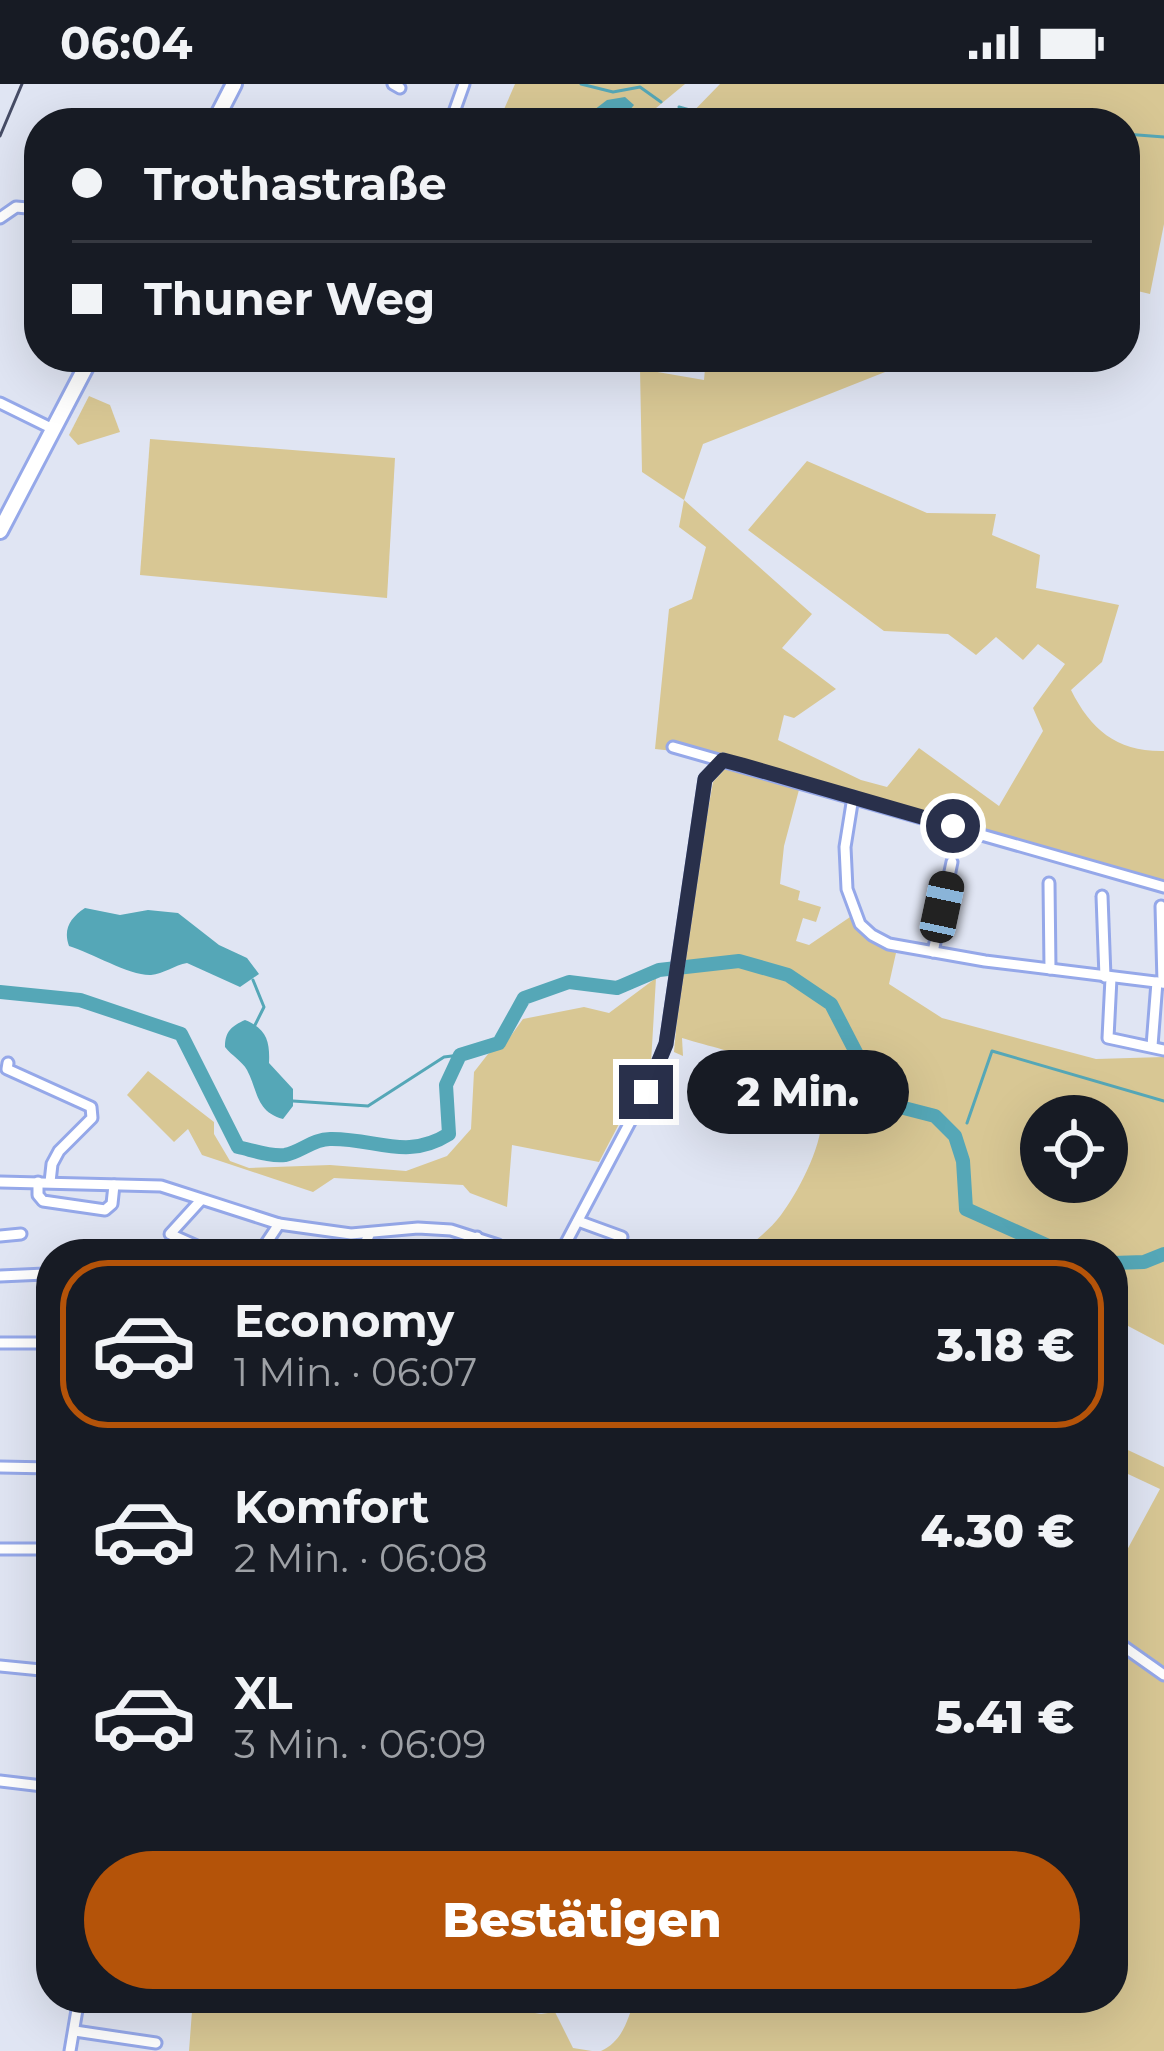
<!DOCTYPE html>
<html lang="de">
<meta charset="utf-8">
<style>
:root{--surface:#171b24;--page:#20242c;--text:#f1f3f6;--muted:#9ea1a6;--line:#363941;--accent:#b45309}
body{margin:0;font-family:Montserrat,sans-serif;background:var(--page);color:var(--text);height:100vh;display:flex;flex-direction:column;font-size:45px;white-space:nowrap}
*{box-sizing:border-box;margin:0}
p{font-size:39px;color:var(--muted)}
.icon{flex:none;width:66px;height:66px;fill:none;stroke:currentColor;stroke-width:2;stroke-linecap:round;stroke-linejoin:round}
.map{position:relative;flex:1;overflow:hidden}
.drawer{position:absolute;left:36px;top:1155px;width:1092px;height:774px;display:flex;flex-direction:column;background:var(--surface);border-radius:48px;box-shadow:0 12px 48px #0002}
.drawer>*{flex:none}
.top-card{position:absolute;left:24px;top:24px;width:1116px;height:264px;border-radius:48px;box-shadow:0 12px 48px #0002;display:grid;align-content:center;height:264px;padding:0 48px;background:var(--surface)}
.controls{position:absolute;left:1020px;top:1011px;display:grid;gap:24px}
.controls a{display:grid;place-items:center;width:108px;height:108px;border-radius:50%;background:var(--surface);box-shadow:0 12px 48px #0002;font-size:60px}
.end{position:absolute;width:54px;height:54px;margin:-27px;border:15px solid #29304b;background:#fff;box-shadow:0 0 0 6px #fff}
.from{border-radius:50%}
.bubble{position:absolute;height:84px;border-radius:42px;background:var(--surface);box-shadow:0 12px 48px #0002;font-size:39px;font-weight:800;line-height:84px;text-align:center}
.car{position:absolute;width:36px;height:72px;margin:-36px -18px;border-radius:15px;box-shadow:0 0 9px 3px #0007;background:linear-gradient(#222 24%,#8ab4d8 0 40%,#222 0 76%,#8ab4d8 0 86%,#222 0)}
.top-card b{display:flex;align-items:center;gap:42px;height:114px;font-size:45px}
.top-card b+b{border-top:3px solid var(--line)}
.top-card i{width:30px;height:30px;background:var(--text)}
ul{padding:21px 0 0;list-style:none}
li{display:flex;align-items:center;gap:36px;height:168px;margin:0 24px 18px;padding:0 24px;border:6px solid transparent;border-radius:48px}
li div{flex:1}
li b{display:block;font-size:45px}
li em{font-style:normal;font-weight:800}
li.active{border-color:var(--accent)}
li>.icon{width:108px;height:108px;stroke-width:1.5}
.button{display:flex;gap:24px;margin-top:auto;padding:24px 48px}
.button a{flex:1;height:138px;border-radius:72px;background:var(--accent);color:#fff;font-size:48px;font-weight:800;line-height:138px;text-align:center}
.status{display:flex;justify-content:space-between;align-items:center;height:84px;padding:0 60px;background:var(--surface);direction:ltr}
.status svg{height:33px;fill:currentColor}
.map>svg:first-child{display:block}
.green{fill:#d8c794;fill-rule:evenodd}
.water{fill:#55a7b7}
.lines{fill:none;stroke-linecap:round;stroke-linejoin:round}
.stream{stroke:#55a7b7;stroke-width:3}
.river{stroke:#55a7b7;stroke-width:14}
.street-casing{stroke:#95a8e9;stroke-width:15}
.secondary-casing{stroke:#95a8e9;stroke-width:20}
.street{stroke:#fff;stroke-width:9}
.secondary{stroke:#fff;stroke-width:14}
.rail{stroke:#464c65;stroke-width:3}
.route{stroke:#29304b;stroke-width:15}
</style>
<div class="status"><b>06:04</b><svg viewBox="0 0 49 12"><path d="M0 12V9h3v3zM5 12V6h3v6zM10 12V3h3v9zM15 12V0h3v12zM26 1h20v11H26zM47 4h2v5h-2z"/></svg></div>
<div class="map">
<svg width="1164" height="1967" viewBox="0 0 1164 1967">
<rect width="100%" height="100%" fill="#e0e5f3"/>
<g class="green">
<path d="M 515,0 L 685,0 L 638,39 L 498,39 Z"/>
<path d="M 720,0 L 1164,0 L 1164,140 L 1150,210 L 1125,204 L 1125,39 L 683,38 Z"/>
<path d="M 706,273 L 923,273 L 703,360 L 684,416 L 812,530 L 782,564 L 836,605 L 794,634 L 784,631 L 778,656 L 861,696 L 887,703 L 919,664 L 999,722 L 1043,647 L 1033,624 L 1065,580 L 1038,560 L 1023,576 L 996,553 L 976,571 L 948,550 L 884,547 L 748,446 L 807,377 L 927,429 L 996,430 L 992,451 L 1040,471 L 1036,504 L 1119,521 L 1102,578 L 1071,606 C 1091,646 1117,668 1164,667 L 1164,799 L 731,673 L 655,665 L 669,525 L 692,515 L 706,463 L 679,443 L 684,416 L 642,388 L 640,285 L 704,296 Z"/>
<path d="M 89,312 L 110,321 L 120,348 L 78,361 L 69,351 Z"/>
<path d="M 150,355 L 395,374 L 387,514 L 140,491 Z"/>
<path d="M 726,684 L 800,702 L 784,762 L 780,800 L 800,807 L 798,816 L 821,823 L 816,838 L 803,834 L 796,857 L 809,861 L 853,831 L 869,856 L 896,869 L 889,900 L 942,934 L 1096,975 L 1164,973 L 1164,1261 L 1113,1234 L 1113,1170 L 741,1170 C 753,1158 770,1146 781,1131 C 799,1107 835,1042 817,1012 C 798,982 714,964 682,954 L 683,972 L 674,968 L 683,864 L 713,698 ZM 1041,1032 L 1107,1032 L 1107,1098 L 1041,1098 Z"/>
<path d="M 656,894 L 651,979 L 599,1078 L 512,1061 L 507,1123 L 470,1109 L 463,1101 L 334,1094 L 313,1108 L 202,1071 L 188,1045 L 174,1058 L 127,1011 L 148,987 L 214,1038 L 214,1050 L 230,1077 L 249,1084 L 330,1081 L 406,1087 L 447,1072 L 471,1045 L 474,988 L 488,970 L 505,960 L 523,935 L 584,923 L 609,929 Z"/>
<path d="M 1113,1359 L 1164,1383 L 1164,1967 L 601,1967 C 623,1957 628,1935 635,1914 L 1113,1914 L 1113,1492 L 1160,1405 L 1113,1383 Z"/>
<path d="M 193,1914 L 445,1914 L 541,1930 L 555,1928 L 573,1964 L 592,1967 L 189,1967 Z"/>
</g>
<g class="water">
<path d="M 625,13 L 634,21 L 619,39 L 598,39 L 594,26 L 607,16 Z"/>
<path d="M 85,824 L 120,831 L 148,826 L 178,829 L 219,861 L 247,874 L 259,890 L 240,903 L 187,879 C 175,881 163,890 151,891 C 130,892 92,869 69,862 C 63,845 70,834 85,824 Z"/>
<path d="M 245,936 C 267,945 270,958 269,979 L 293,1005 L 293,1022 L 283,1035 C 256,1028 258,1007 247,986 C 242,977 232,972 225,963 C 225,947 232,942 245,936 Z"/>
<path d="M 445,1914 L 582,1914 C 552,1940 483,1920 445,1914 Z"/>
</g>
<g class="lines">
<g class="stream">
<path d="M 581,0 L 613,8 L 640,3 L 661,18"/>
<path d="M 679,23 L 704,30"/>
<path d="M 710,31 L 753,39"/>
<path d="M 1125,50 L 1164,53"/>
<path d="M 253,896 L 264,923 L 255,941"/>
<path d="M 293,1017 L 368,1022 L 444,973 L 460,971"/>
<path d="M 967,1039 L 992,967 L 1164,1017"/>
</g>
<g class="river">
<path d="M 0,908 L 80,916 L 181,950 L 238,1063 C 252,1066 271,1073 285,1071 C 301,1068 313,1055 330,1055 C 376,1054 406,1077 449,1050 L 446,1001 L 460,971 L 499,959 L 524,914 L 569,898 L 617,904 L 659,886 L 739,877 L 788,891 L 831,920 L 877,1009 L 900,1023 L 935,1032 L 955,1052 L 963,1077 L 966,1125 L 1066,1170"/>
<path d="M 1113,1179 L 1144,1178 L 1164,1170"/>
</g>
<defs>
<g id="street">
<path d="M 393,0 L 400,4"/>
<path d="M 464,0 L 453,31 L 469,39"/>
<path d="M 0,134 L 16,123 L 39,125"/>
<path d="M 0,319 L 53,345"/>
<path d="M 673,663 L 1164,803"/>
<path d="M 853,713 L 845,763 L 847,805 L 860,840 L 872,851 L 889,860 L 985,877 L 1164,899"/>
<path d="M 1049,799 L 1050,885"/>
<path d="M 1102,812 L 1105,893"/>
<path d="M 1161,822 L 1163,899"/>
<path d="M 933,868 L 952,778"/>
<path d="M 1111,894 L 1108,954 L 1164,966"/>
<path d="M 1152,962 L 1157,898"/>
<path d="M 8,979 L 7,985 L 91,1023 L 92,1034 L 59,1067 L 52,1080 L 50,1098"/>
<path d="M 0,1098 L 161,1102 L 279,1140 L 351,1150 L 418,1144 L 451,1146 L 498,1161 L 510,1170"/>
<path d="M 38,1098 L 38,1111 L 43,1117 L 105,1126 L 112,1120 L 114,1101"/>
<path d="M 201,1116 L 170,1150 L 215,1170"/>
<path d="M 578,1137 L 622,1153 L 614,1170"/>
<path d="M 0,1152 L 21,1150"/>
<path d="M 259,1170 L 279,1140"/>
<path d="M 360,1170 L 369,1151"/>
<path d="M 467,1170 L 477,1153"/>
<path d="M 560,1170 L 646,1008 L 666,960 L 705,695 L 723,676"/>
<path d="M 0,1192 L 45,1190"/>
<path d="M 0,1259 L 51,1259"/>
<path d="M 0,1383 L 51,1384"/>
<path d="M 0,1465 L 51,1465"/>
<path d="M 1113,1555 L 1164,1591"/>
<path d="M 0,1582 L 51,1587"/>
<path d="M 0,1697 L 51,1703"/>
<path d="M 75,1947 L 156,1959"/>
<path d="M 70,1967 L 79,1914"/>
</g>
<g id="secondary">
<path d="M 214,39 L 234,0"/>
<path d="M 0,447 L 91,273"/>
</g>
</defs>
<use href="#street" class="street-casing"/>
<use href="#secondary" class="secondary-casing"/>
<use href="#street" class="street"/>
<use href="#secondary" class="secondary"/>
<path class="rail" d="M 0,52 L 22,0"/>
</g>
<g class="lines">
<path class="route" d="M 646,1008 L 666,960 L 705,695 L 723,676 L 742,681 L 953,742"/>
</g>
</svg>
<div class="controls">
<a><svg class="icon" aria-label="locate" viewBox="0 0 24 24"><circle cx="12" cy="12" r="6"/><path d="M12 2v4M12 18v4M2 12h4M18 12h4"/></svg></a>
</div>
<i class="end from" style="left:953px;top:742px"></i>
<i class="end" style="left:646px;top:1008px"></i>
<div class="bubble" style="left:687px;top:966px;width:222px">2 Min.</div>
<i class="car" style="left:942px;top:823px;rotate:12deg"></i>
<div class="top-card">
<b><i class="from"></i>Trothastraße</b>
<b><i></i>Thuner Weg</b>
</div>
<section class="drawer">
<ul>
<li class="active"><svg class="icon" aria-label="car" viewBox="0 0 24 24"><path d="M5 17H2v-5l4-1 3-4h7l3 4 3 1v5h-3M9 17h6M6 11h13"/><circle cx="7" cy="17" r="2"/><circle cx="17" cy="17" r="2"/></svg><div><b>Economy</b><p>1 Min. · 06:07</p></div><em>3.18 €</em></li>
<li><svg class="icon" aria-label="car" viewBox="0 0 24 24"><path d="M5 17H2v-5l4-1 3-4h7l3 4 3 1v5h-3M9 17h6M6 11h13"/><circle cx="7" cy="17" r="2"/><circle cx="17" cy="17" r="2"/></svg><div><b>Komfort</b><p>2 Min. · 06:08</p></div><em>4.30 €</em></li>
<li><svg class="icon" aria-label="car" viewBox="0 0 24 24"><path d="M5 17H2v-5l4-1 3-4h7l3 4 3 1v5h-3M9 17h6M6 11h13"/><circle cx="7" cy="17" r="2"/><circle cx="17" cy="17" r="2"/></svg><div><b>XL</b><p>3 Min. · 06:09</p></div><em>5.41 €</em></li>
</ul>
<div class="button"><a>Bestätigen</a></div>
</section>
</div>
